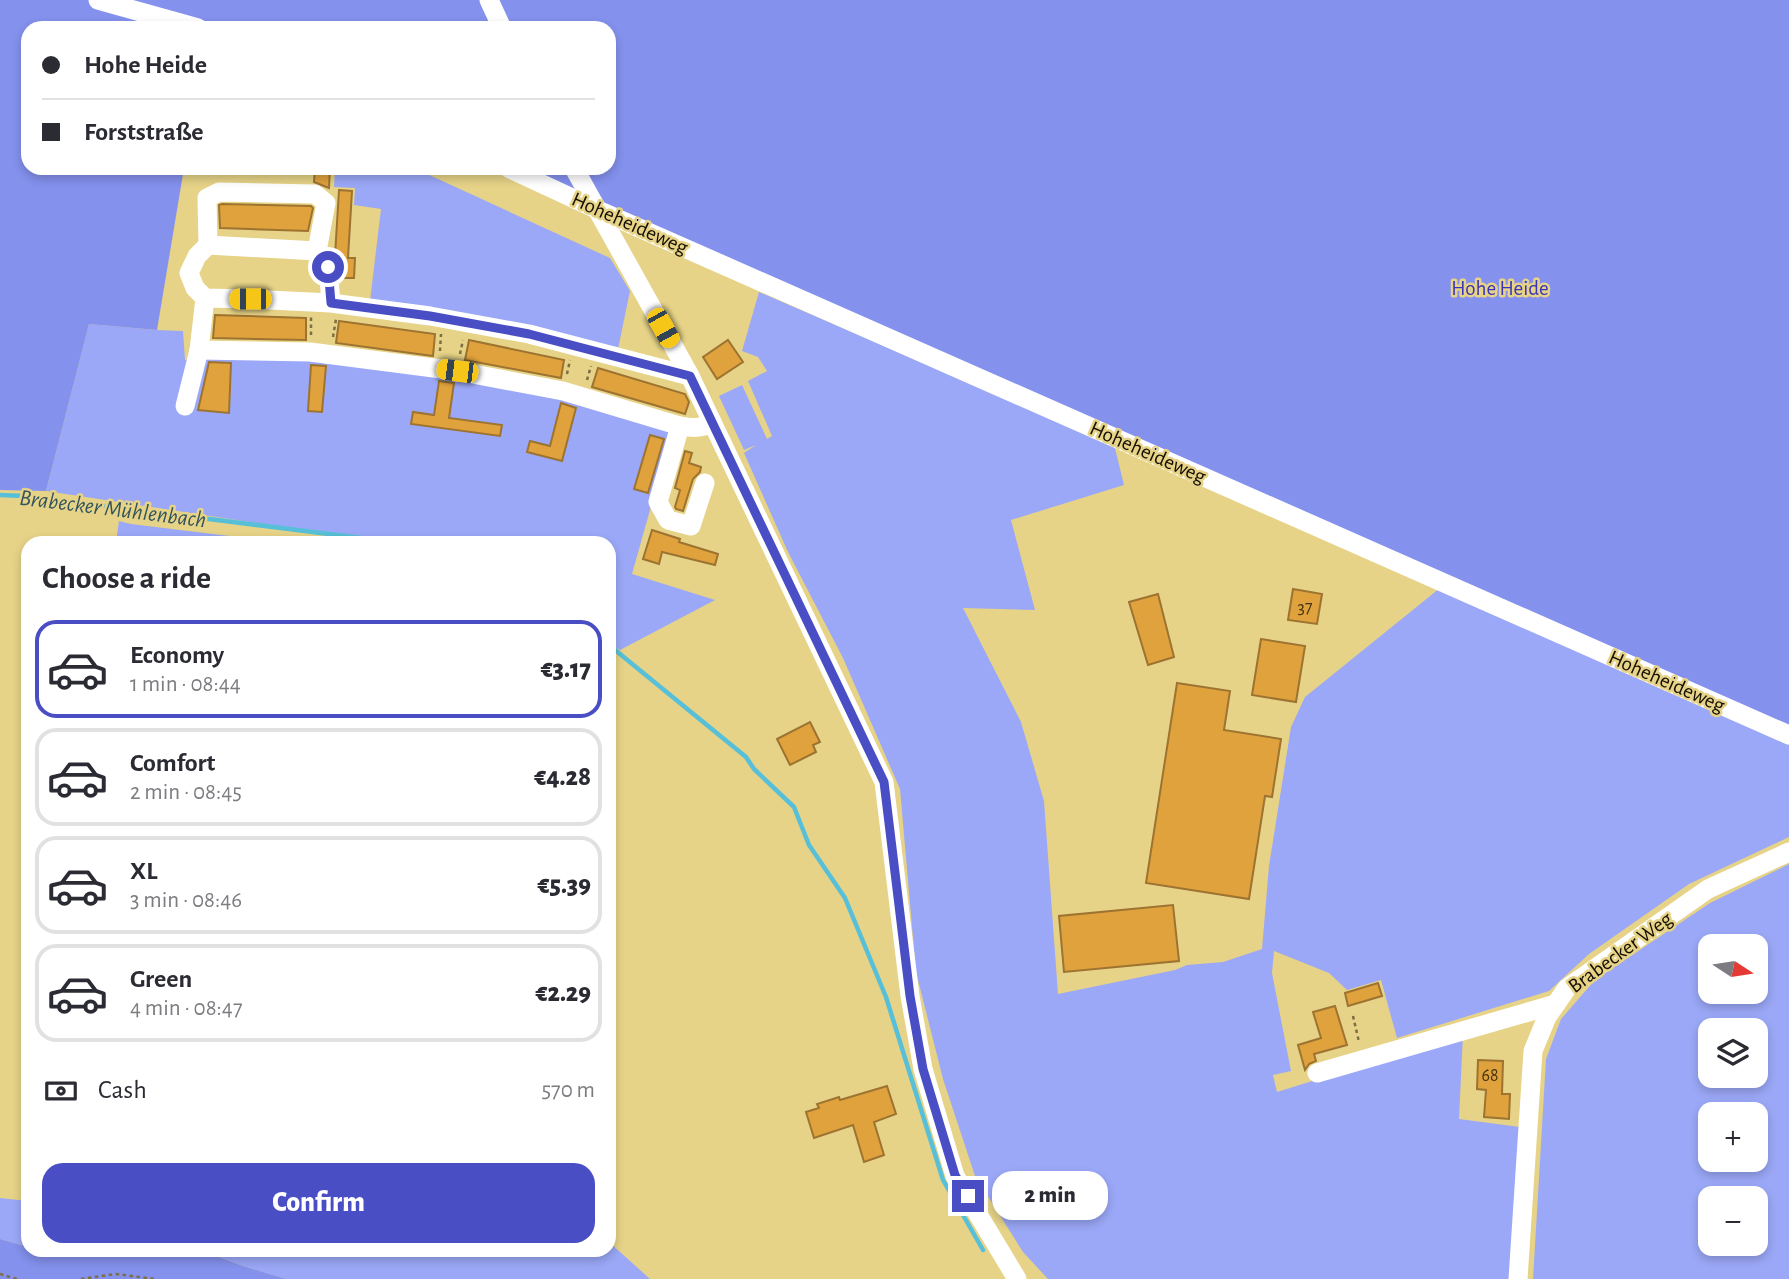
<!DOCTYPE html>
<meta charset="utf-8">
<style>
:root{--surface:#fff;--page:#f2f2f3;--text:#2b2b33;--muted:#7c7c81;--line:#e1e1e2;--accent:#4a4ec4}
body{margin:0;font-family:"Alegreya Sans",sans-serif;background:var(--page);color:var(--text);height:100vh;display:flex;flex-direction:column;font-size:26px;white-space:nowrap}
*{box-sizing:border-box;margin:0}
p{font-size:23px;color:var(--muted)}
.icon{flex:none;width:38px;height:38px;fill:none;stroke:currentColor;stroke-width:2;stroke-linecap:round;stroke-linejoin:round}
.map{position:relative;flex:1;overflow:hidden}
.details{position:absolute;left:21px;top:536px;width:595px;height:721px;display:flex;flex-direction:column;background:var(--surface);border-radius:21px;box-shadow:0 4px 10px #0003}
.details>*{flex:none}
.top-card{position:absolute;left:21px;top:21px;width:595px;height:154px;border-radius:21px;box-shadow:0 4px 10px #0003;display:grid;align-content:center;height:154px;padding:0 21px;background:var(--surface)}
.needle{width:46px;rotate:102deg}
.fabs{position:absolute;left:1698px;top:934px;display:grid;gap:14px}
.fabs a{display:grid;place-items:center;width:70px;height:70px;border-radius:14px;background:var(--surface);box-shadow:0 4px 10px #0003;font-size:35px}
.end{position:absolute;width:32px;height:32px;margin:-16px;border:9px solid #4a4ec4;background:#fff;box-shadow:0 0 0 4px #fff}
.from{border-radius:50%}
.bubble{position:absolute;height:49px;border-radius:21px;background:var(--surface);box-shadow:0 4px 10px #0003;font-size:23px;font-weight:800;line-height:49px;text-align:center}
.car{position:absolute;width:21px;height:42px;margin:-21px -10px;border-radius:9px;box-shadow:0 0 5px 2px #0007;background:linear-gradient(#f5c518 24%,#345 0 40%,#f5c518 0 76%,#345 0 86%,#f5c518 0)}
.top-card b{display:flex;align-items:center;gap:24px;height:66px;font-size:26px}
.top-card b+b{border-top:2px solid var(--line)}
.top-card i{width:18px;height:18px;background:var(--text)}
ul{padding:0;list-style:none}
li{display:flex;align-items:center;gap:21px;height:98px;margin:0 14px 10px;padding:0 7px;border:4px solid var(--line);border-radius:21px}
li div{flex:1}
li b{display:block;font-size:26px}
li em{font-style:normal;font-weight:800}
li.selected{border-color:var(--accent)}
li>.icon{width:63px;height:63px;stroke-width:1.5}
h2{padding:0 21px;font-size:32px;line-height:84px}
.pay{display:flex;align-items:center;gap:18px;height:77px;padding:0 21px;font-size:26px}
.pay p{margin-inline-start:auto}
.action{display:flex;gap:14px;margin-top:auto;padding:14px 21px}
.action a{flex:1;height:80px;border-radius:21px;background:var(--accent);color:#fff;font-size:28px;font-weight:800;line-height:80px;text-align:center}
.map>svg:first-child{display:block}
.green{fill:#9ba8f7;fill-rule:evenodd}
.forest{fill:#8491ed}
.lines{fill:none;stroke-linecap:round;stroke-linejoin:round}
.stream{stroke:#57c0d8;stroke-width:4.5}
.building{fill:#e0a23c;stroke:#9d7331;stroke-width:2}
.path{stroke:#7b6f43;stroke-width:2.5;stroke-dasharray:3.5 3.5;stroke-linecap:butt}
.minor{stroke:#fff;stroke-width:19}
.route{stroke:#4a4ec4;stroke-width:9}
.labels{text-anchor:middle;stroke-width:5;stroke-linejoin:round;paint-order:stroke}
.number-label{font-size:18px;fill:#46330f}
.street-label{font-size:21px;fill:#130e00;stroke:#e6d387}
.park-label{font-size:21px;fill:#3a34b9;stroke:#e6d387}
.water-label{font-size:23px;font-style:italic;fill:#34545c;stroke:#e6d387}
</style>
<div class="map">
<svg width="1789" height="1279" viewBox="0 0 1789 1279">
<rect width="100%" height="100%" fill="#e6d387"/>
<g class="green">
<path d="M 335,168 L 414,168 L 610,258 L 630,291 L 618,349 L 370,301 L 381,209 L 354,205 L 355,188 L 334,187 Z"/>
<path d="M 759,292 L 989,391 L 1113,440 L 1124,485 L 1011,520 L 1035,610 L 963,608 L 1021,722 L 1044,801 L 1058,994 L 1175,970 L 1187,965 L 1223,962 L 1262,949 L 1269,866 L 1291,727 L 1305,697 L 1440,588 L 1789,745 L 1789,837 L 1689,884 L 1589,954 L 1549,991 L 1397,1038 L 1381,980 L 1347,990 L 1329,973 L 1274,951 L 1272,973 L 1291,1071 L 1273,1075 L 1277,1092 L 1463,1034 L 1459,1119 L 1520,1127 L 1511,1279 L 1048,1279 L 1023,1252 L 975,1176 L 943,1079 L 916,972 L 900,789 L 843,658 L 788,552 L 744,453 L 756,445 L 744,450 L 719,396 L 742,385 L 767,439 L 772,436 L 748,381 L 767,371 L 758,357 L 742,351 Z"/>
<path d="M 89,324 L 157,330 L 183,331 L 185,360 L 232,354 L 332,357 L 576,400 L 671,428 L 652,503 L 632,574 L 715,600 L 620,650 L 609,643 L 609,542 L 382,542 L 46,491 Z"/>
<path d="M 119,521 L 131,524 L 279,542 L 116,542 Z"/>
<path d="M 1789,864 L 1789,1279 L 1533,1279 L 1546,1059 L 1561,1019 L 1595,980 L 1710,903 ZM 1710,947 L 1755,947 L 1755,992 L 1710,992 ZM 1710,1031 L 1755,1031 L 1755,1076 L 1710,1076 ZM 1710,1115 L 1755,1115 L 1755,1160 L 1710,1160 ZM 1710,1199 L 1755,1199 L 1755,1244 L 1710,1244 Z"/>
<path d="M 0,1198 L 28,1201 L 28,1247 L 0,1239 Z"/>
<path d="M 609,1242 L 650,1279 L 286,1279 L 243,1266 L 200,1250 L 609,1250 Z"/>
</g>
<g class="forest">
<path d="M 0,0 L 1789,0 L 1789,727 L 507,168 L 609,168 L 609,28 L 28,28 L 28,168 L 184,168 L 157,330 L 89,324 L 46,491 L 0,490 Z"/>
<path d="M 0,1239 L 28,1247 L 28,1250 L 54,1252 L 58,1250 L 200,1250 L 243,1266 L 286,1279 L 0,1279 Z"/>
</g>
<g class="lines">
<g class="stream">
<path d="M 0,495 L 25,496 L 393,542"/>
<path d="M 609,645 L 746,757 L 754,769 L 794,807 L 809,845 L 845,898 L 886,997 L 943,1180 L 983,1250"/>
</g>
</g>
<g class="building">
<path d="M 315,168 L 330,168 L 329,188 L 314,182 Z"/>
<path d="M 339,190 L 352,191 L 348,258 L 355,258 L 354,278 L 341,278 L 342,257 L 335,256 Z"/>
<path d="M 222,204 L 311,206 L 313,208 L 308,231 L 220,228 L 219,205 Z"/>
<path d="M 215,315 L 306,318 L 306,340 L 213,338 Z"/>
<path d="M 339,321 L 435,334 L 433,356 L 336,343 Z"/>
<path d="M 469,340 L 564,360 L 561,378 L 465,360 Z"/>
<path d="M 728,340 L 743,362 L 717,379 L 703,357 Z"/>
<path d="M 209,362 L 231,363 L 229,413 L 198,410 Z"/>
<path d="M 311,365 L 326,366 L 322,412 L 308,411 Z"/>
<path d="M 598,368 L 685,394 L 689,402 L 685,414 L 592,387 Z"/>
<path d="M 439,381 L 454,383 L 449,418 L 502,425 L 500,436 L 411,424 L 413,412 L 434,415 Z"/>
<path d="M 561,403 L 576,408 L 562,461 L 527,452 L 530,441 L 550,446 Z"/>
<path d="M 650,435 L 664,439 L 648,493 L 634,489 Z"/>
<path d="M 685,451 L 692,453 L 689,463 L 701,467 L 700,472 L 693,479 L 683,511 L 676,509 L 675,507 L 680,490 L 675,488 Z"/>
<path d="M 652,530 L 680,539 L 679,542 L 718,554 L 715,565 L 662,552 L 659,564 L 643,559 Z"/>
<path d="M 1293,589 L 1322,594 L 1317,624 L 1288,620 Z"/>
<path d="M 1158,594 L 1174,657 L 1148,665 L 1129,602 Z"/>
<path d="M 1261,639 L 1305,646 L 1296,702 L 1252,695 Z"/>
<path d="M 1177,683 L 1230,691 L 1224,730 L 1281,739 L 1272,797 L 1265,796 L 1249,899 L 1146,883 Z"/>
<path d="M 810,722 L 820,742 L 813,745 L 816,752 L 790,765 L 777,739 Z"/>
<path d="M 1173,905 L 1179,961 L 1064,972 L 1059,916 Z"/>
<path d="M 1378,983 L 1382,996 L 1348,1006 L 1345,993 Z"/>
<path d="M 1335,1006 L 1347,1045 L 1314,1054 L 1316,1061 L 1309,1064 L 1305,1070 L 1298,1045 L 1321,1038 L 1313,1012 Z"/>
<path d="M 1478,1060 L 1503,1061 L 1502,1094 L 1510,1094 L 1509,1119 L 1484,1117 L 1486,1090 L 1477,1089 Z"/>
<path d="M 887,1086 L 896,1114 L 874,1122 L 884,1155 L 864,1162 L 853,1125 L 814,1138 L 806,1112 L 819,1108 L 817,1104 L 839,1097 L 840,1100 Z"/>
</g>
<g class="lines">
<g class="path">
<path d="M 311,335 L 311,317"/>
<path d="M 333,337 L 336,319"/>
<path d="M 440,351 L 441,334"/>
<path d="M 460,354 L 463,340"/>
<path d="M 567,374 L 570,360"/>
<path d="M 587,380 L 591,366"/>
<path d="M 1353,1016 L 1359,1042"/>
<path d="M 0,1274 L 17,1279"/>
<path d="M 81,1279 L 116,1274 L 155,1279"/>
</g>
<g class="minor">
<path d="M 98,0 L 198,28"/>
<path d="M 489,0 L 502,28"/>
<path d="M 508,168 L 596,209 L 1789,735"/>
<path d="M 574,168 L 690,376 L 884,782 L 910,996 L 923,1069 L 955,1176 L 1017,1279"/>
<path d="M 208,245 L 207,198 L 219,192 L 315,194 L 326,203 L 317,251"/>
<path d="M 205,298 L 199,350 L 310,352 L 457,371 L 563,391 L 680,426 C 692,428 702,429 712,422"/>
<path d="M 331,303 L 328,267 L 317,251 L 208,245 L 197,256 L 189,273 L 195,288 L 205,298 L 250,299 L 331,303 L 430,316 L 529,334 L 690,376"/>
<path d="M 185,406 L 199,350"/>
<path d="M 680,426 L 658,502 L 668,520 L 691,526 L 705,483"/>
<path d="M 1317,1073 L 1556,1004"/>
<path d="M 1518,1279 L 1533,1051 L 1547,1017 L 1567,988 L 1708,889 L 1789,852"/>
</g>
</g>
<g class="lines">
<path class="route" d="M 328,267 L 331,303 L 430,316 L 529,334 L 690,376 L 884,782 L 910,996 L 923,1069 L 955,1175 L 968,1196"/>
</g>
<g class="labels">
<g class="number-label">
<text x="1305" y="613">37</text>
<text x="1490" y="1081">68</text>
</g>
<g class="street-label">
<text transform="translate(630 223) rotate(24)" y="7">Hoheheideweg</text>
<text transform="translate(1148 452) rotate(24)" y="7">Hoheheideweg</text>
<text transform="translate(1667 681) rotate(24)" y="7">Hoheheideweg</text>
<text transform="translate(1620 952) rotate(-36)" y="7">Brabecker Weg</text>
</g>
<g class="park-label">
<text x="1500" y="295">Hohe Heide</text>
</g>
<g class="water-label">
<text transform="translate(113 508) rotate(7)" y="8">Brabecker Mühlenbach</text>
</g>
</g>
</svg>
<div class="fabs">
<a><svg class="needle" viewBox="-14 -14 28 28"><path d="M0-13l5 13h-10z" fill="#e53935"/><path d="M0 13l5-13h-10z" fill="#7c7c81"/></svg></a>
<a><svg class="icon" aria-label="layers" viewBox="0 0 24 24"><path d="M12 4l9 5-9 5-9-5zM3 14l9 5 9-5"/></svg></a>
<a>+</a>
<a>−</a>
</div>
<i class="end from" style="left:328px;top:267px"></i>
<i class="end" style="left:968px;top:1196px"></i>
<div class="bubble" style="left:992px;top:1171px;width:116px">2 min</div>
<i class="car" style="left:250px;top:299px;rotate:270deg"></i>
<i class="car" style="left:663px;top:328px;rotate:151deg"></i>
<i class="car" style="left:457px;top:371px;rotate:277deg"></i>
<div class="top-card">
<b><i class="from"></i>Hohe Heide</b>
<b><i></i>Forststraße</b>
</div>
<section class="details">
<h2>Choose a ride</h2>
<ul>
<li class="selected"><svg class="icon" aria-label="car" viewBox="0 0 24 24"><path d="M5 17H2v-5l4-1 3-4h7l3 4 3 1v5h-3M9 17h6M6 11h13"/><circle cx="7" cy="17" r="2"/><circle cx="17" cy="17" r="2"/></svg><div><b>Economy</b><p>1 min · 08:44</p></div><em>€3.17</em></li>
<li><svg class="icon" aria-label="car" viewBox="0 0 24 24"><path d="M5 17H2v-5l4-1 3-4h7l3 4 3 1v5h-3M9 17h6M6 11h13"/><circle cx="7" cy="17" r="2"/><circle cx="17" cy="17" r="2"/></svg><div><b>Comfort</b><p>2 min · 08:45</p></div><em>€4.28</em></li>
<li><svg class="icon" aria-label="car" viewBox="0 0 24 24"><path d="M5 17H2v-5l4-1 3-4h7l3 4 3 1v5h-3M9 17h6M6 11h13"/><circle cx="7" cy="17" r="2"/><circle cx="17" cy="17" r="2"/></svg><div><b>XL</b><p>3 min · 08:46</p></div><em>€5.39</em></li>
<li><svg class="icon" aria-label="car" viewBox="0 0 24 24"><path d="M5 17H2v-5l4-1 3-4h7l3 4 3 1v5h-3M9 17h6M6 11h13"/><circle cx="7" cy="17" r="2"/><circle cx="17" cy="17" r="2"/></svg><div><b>Green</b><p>4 min · 08:47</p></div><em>€2.29</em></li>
</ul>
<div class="pay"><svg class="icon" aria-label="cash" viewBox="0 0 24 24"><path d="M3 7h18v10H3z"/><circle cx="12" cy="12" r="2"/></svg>Cash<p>570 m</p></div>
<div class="action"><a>Confirm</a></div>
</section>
</div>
